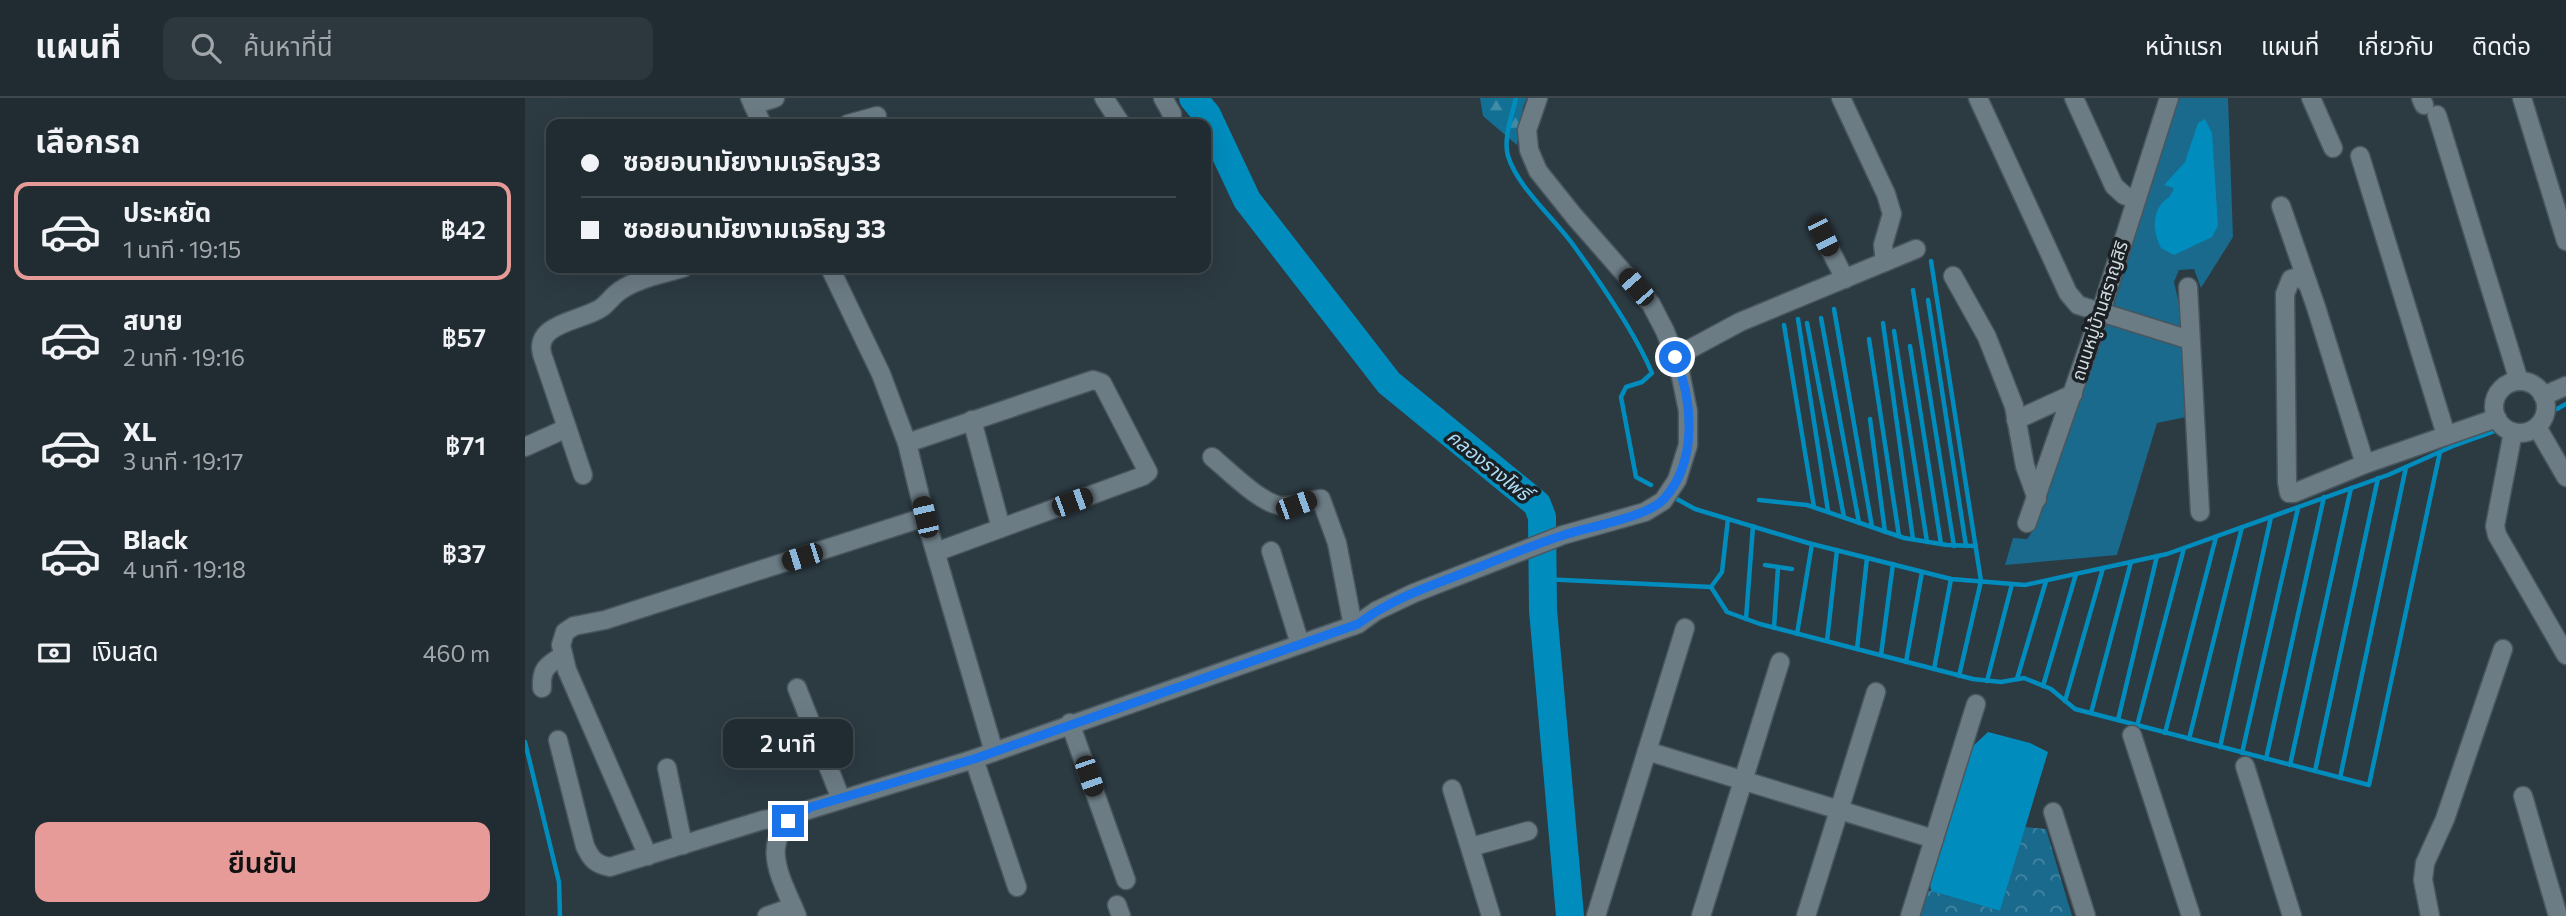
<!DOCTYPE html>
<html lang="th">
<meta charset="utf-8">
<style>
:root{--surface:#212c32;--page:#2d383e;--text:#f1f3f6;--muted:#a2a7ac;--line:#3e484d;--accent:#e69b98}
body{margin:0;font-family:Commissioner,"Noto Sans Thai",sans-serif;background:var(--page);color:var(--text);height:100vh;display:flex;flex-direction:column;font-size:26px;white-space:nowrap}
*{box-sizing:border-box;margin:0}
p{font-size:23px;color:var(--muted)}
.icon{flex:none;width:38px;height:38px;fill:none;stroke:currentColor;stroke-width:2;stroke-linecap:round;stroke-linejoin:round}
.map{position:relative;flex:1;overflow:hidden}
.drawer{display:flex;flex-direction:column;background:var(--surface);width:525px}
.drawer>*{flex:none}
.hud{position:absolute;left:21px;top:21px;width:665px;height:154px;border-radius:14px;box-shadow:0 7px 28px #0002,0 0 0 2px var(--line);display:grid;align-content:center;height:154px;padding:0 35px;background:var(--surface)}
.end{position:absolute;width:32px;height:32px;margin:-16px;border:9px solid #1a73e8;background:#fff;box-shadow:0 0 0 4px #fff}
.from{border-radius:50%}
.bubble{position:absolute;height:49px;border-radius:14px;background:var(--surface);box-shadow:0 7px 28px #0002,0 0 0 2px var(--line);font-size:23px;font-weight:600;line-height:49px;text-align:center}
.car{position:absolute;width:21px;height:42px;margin:-21px -10px;border-radius:9px;box-shadow:0 0 5px 2px #0007;background:linear-gradient(#222 24%,#8ab4d8 0 40%,#222 0 76%,#8ab4d8 0 86%,#222 0)}
.hud b{display:flex;align-items:center;gap:24px;height:66px;font-size:26px}
.hud b+b{border-top:2px solid var(--line)}
.hud i{width:18px;height:18px;background:var(--text)}
ul{padding:0;list-style:none}
li{display:flex;align-items:center;gap:21px;height:98px;margin:0 14px 10px;padding:0 21px;border:4px solid transparent;border-radius:14px}
li div{flex:1}
li b{display:block;font-size:26px}
li em{font-style:normal;font-weight:600}
li.on{border-color:var(--accent)}
li>.icon{width:63px;height:63px;stroke-width:1.5}
h2{padding:0 35px;font-size:32px;line-height:84px}
.pay{display:flex;align-items:center;gap:18px;height:77px;padding:0 35px;font-size:26px}
.pay p{margin-inline-start:auto}
.button{display:flex;gap:14px;margin-top:auto;padding:14px 35px}
.button a{flex:1;height:80px;border-radius:14px;background:var(--accent);color:#111;font-size:28px;font-weight:600;line-height:80px;text-align:center}
header{display:flex;align-items:center;gap:42px;box-sizing:border-box;height:98px;padding:0 35px;background:var(--surface);border-bottom:2px solid var(--line)}
header strong{font-size:33px}
nav{display:flex;gap:38px;margin-inline-start:auto;font-size:24px}
.search{width:490px;height:63px;background:var(--page);display:flex;align-items:center;gap:18px;box-sizing:border-box;padding:0 24px;border-radius:14px;color:var(--muted);font-size:26px}
main{display:flex;flex:1;min-height:0}
.map>svg:first-child{display:block}
.grass{fill:#196a8d}
.forest{fill:url(#forest-firs)}
.park{fill:url(#park-crowns)}
.water{fill:#008dbe}
.lines{fill:none;stroke-linecap:round;stroke-linejoin:round}
.stream{stroke:#008dbe;stroke-width:4.5}
.river{stroke:#008dbe;stroke-width:28}
.minor-casing{stroke:#49565d;stroke-width:21}
.minor{stroke:#6c7c85;stroke-width:18}
.route{stroke:#1a73e8;stroke-width:9}
.labels{text-anchor:middle;stroke-width:7;stroke-linejoin:round;paint-order:stroke}
.street-label{font-size:18px;fill:#d4dde2;stroke:#1a2024}
.water-label{font-size:19px;font-style:italic;fill:#acdcf6;stroke:#1a2024}
</style>
<header>
<strong>แผนที่</strong>
<div class="search"><svg class="icon" aria-label="search" viewBox="0 0 24 24"><circle cx="10" cy="10" r="6"/><path d="M15 15l6 6"/></svg>ค้นหาที่นี่</div>
<nav><a>หน้าแรก</a><a>แผนที่</a><a>เกี่ยวกับ</a><a>ติดต่อ</a></nav>
</header>
<main>
<section class="drawer">
<h2>เลือกรถ</h2>
<ul>
<li class="on"><svg class="icon" aria-label="car" viewBox="0 0 24 24"><path d="M5 17H2v-5l4-1 3-4h7l3 4 3 1v5h-3M9 17h6M6 11h13"/><circle cx="7" cy="17" r="2"/><circle cx="17" cy="17" r="2"/></svg><div><b>ประหยัด</b><p>1 นาที · 19:15</p></div><em>฿42</em></li>
<li><svg class="icon" aria-label="car" viewBox="0 0 24 24"><path d="M5 17H2v-5l4-1 3-4h7l3 4 3 1v5h-3M9 17h6M6 11h13"/><circle cx="7" cy="17" r="2"/><circle cx="17" cy="17" r="2"/></svg><div><b>สบาย</b><p>2 นาที · 19:16</p></div><em>฿57</em></li>
<li><svg class="icon" aria-label="car" viewBox="0 0 24 24"><path d="M5 17H2v-5l4-1 3-4h7l3 4 3 1v5h-3M9 17h6M6 11h13"/><circle cx="7" cy="17" r="2"/><circle cx="17" cy="17" r="2"/></svg><div><b>XL</b><p>3 นาที · 19:17</p></div><em>฿71</em></li>
<li><svg class="icon" aria-label="car" viewBox="0 0 24 24"><path d="M5 17H2v-5l4-1 3-4h7l3 4 3 1v5h-3M9 17h6M6 11h13"/><circle cx="7" cy="17" r="2"/><circle cx="17" cy="17" r="2"/></svg><div><b>Black</b><p>4 นาที · 19:18</p></div><em>฿37</em></li>
</ul>
<div class="pay"><svg class="icon" aria-label="cash" viewBox="0 0 24 24"><path d="M3 7h18v10H3z"/><circle cx="12" cy="12" r="2"/></svg>เงินสด<p>460 m</p></div>
<div class="button"><a>ยืนยัน</a></div>
</section>
<div class="map">
<svg width="2041" height="818" viewBox="0 0 2041 818">
<defs>
<pattern id="forest-firs" width="22" height="20" patternUnits="userSpaceOnUse" patternTransform="scale(1.75)"><rect width="22" height="20" fill="#137095"/><path d="M5 1l3.5 6h-7zM16 11l3.5 6h-7z" fill="#408ba8"/></pattern>
<pattern id="park-crowns" width="20" height="18" patternUnits="userSpaceOnUse" patternTransform="scale(1.75)"><rect width="20" height="18" fill="#196a8d"/><path d="M2 6a3 3 0 1 1 6 0M12 15a3 3 0 1 1 6 0" fill="none" stroke="#4486a2"/></pattern>
</defs>
<rect width="100%" height="100%" fill="#2c3a42"/>
<path class="grass" d="M 1653,0 L 1703,0 L 1708,139 L 1676,190 L 1669,171 L 1654,172 L 1649,184 L 1656,214 L 1661,319 L 1632,325 L 1592,457 L 1480,467 L 1488,440 L 1502,441 L 1507,434 L 1573,238 L 1588,210 Z"/>
<path class="forest" d="M 955,0 L 1002,0 L 998,9 L 992,47 L 958,18 Z"/>
<path class="park" d="M 1500,729 L 1521,731 L 1547,818 L 1392,818 L 1400,793 L 1406,793 L 1475,813 Z"/>
<g class="water">
<path d="M 1680,21 L 1687,35 L 1693,128 L 1687,139 L 1649,157 L 1636,150 C 1629,136 1626,117 1638,104 C 1644,99 1646,98 1649,90 L 1639,87 L 1660,64 L 1673,25 Z"/>
<path d="M 1463,634 L 1505,645 L 1523,654 L 1475,813 L 1406,793 L 1405,785 L 1448,648 Z"/>
</g>
<g class="lines">
<g class="stream">
<path d="M 991,0 C 987,17 978,41 983,58 C 993,90 1029,120 1049,148 C 1075,184 1110,234 1127,275 L 1117,284 L 1101,289 L 1096,299 L 1111,379 L 1126,387"/>
<path d="M 1406,163 L 1456,483 L 1434,578"/>
<path d="M 1388,192 L 1429,448"/>
<path d="M 1403,202 L 1441,448"/>
<path d="M 1309,211 L 1347,429"/>
<path d="M 1296,220 L 1334,425"/>
<path d="M 1273,221 L 1303,413"/>
<path d="M 1282,225 L 1319,419"/>
<path d="M 1358,225 L 1388,441"/>
<path d="M 1259,227 L 1289,409"/>
<path d="M 1369,233 L 1402,444"/>
<path d="M 1344,241 L 1374,438"/>
<path d="M 1385,248 L 1416,446"/>
<path d="M 2032,311 L 2041,306"/>
<path d="M 1345,321 L 1360,434"/>
<path d="M 1150,400 L 1170,411 L 1283,445 L 1426,481 L 1500,487 L 1642,456 L 1863,377 L 1928,348 L 1973,332"/>
<path d="M 1234,402 L 1282,407 L 1379,440 L 1422,447 L 1451,448"/>
<path d="M 1240,467 L 1267,471"/>
<path d="M 1017,481 L 1186,489 L 1202,514 L 1235,526 L 1448,581 L 1476,584 L 1499,580 L 1526,591 L 1550,611 L 1844,687 L 1915,354"/>
<path d="M 1186,489 L 1197,474 L 1203,421"/>
<path d="M 1221,521 L 1228,428"/>
<path d="M 1249,530 L 1253,469"/>
<path d="M 1272,536 L 1287,446"/>
<path d="M 1302,543 L 1312,452"/>
<path d="M 1332,551 L 1342,460"/>
<path d="M 1356,557 L 1368,466"/>
<path d="M 1381,564 L 1397,474"/>
<path d="M 1409,571 L 1426,481"/>
<path d="M 1492,581 L 1521,483"/>
<path d="M 1462,583 L 1487,486"/>
<path d="M 1518,588 L 1551,476"/>
<path d="M 1540,603 L 1578,470"/>
<path d="M 1566,615 L 1606,464"/>
<path d="M 1593,622 L 1632,458"/>
<path d="M 1612,628 L 1659,450"/>
<path d="M 1640,635 L 1691,439"/>
<path d="M 1664,641 L 1717,429"/>
<path d="M 0,644 L 34,784 L 35,818"/>
<path d="M 1695,649 L 1746,419"/>
<path d="M 1717,655 L 1773,410"/>
<path d="M 1741,661 L 1799,399"/>
<path d="M 1765,667 L 1826,390"/>
<path d="M 1790,673 L 1853,380"/>
<path d="M 1815,680 L 1881,369"/>
</g>
<path class="river" d="M 668,0 L 682,17 L 722,102 L 864,285 L 1012,406 L 1017,419 L 1018,512 L 1045,818"/>
<defs>
<g id="minor">
<path d="M 225,0 L 237,26"/>
<path d="M 579,0 L 596,26"/>
<path d="M 638,0 L 647,16 L 646,26"/>
<path d="M 1316,0 L 1361,96 L 1367,116 L 1358,147 L 1360,164"/>
<path d="M 1453,0 L 1543,195 L 1553,207 L 1665,242"/>
<path d="M 1549,0 L 1589,88 L 1599,97 L 1611,102"/>
<path d="M 1786,0 L 1808,50"/>
<path d="M 1896,0 L 1899,7"/>
<path d="M 1997,0 L 2041,143"/>
<path d="M 228,7 L 250,0"/>
<path d="M 1912,17 L 1994,283"/>
<path d="M 323,26 L 352,18"/>
<path d="M 1835,58 L 1921,337"/>
<path d="M 1756,108 L 1791,209 L 1840,366"/>
<path d="M 1298,138 L 1320,181"/>
<path d="M 305,170 L 356,276 L 382,345 L 400,419 L 469,654"/>
<path d="M 1428,178 L 1462,239 L 1489,308 L 1500,368 L 1512,401"/>
<path d="M 1783,186 L 1774,179 L 1766,181 L 1760,196 L 1762,384 L 1764,395 L 1769,395 L 1840,366 L 1972,320"/>
<path d="M 1663,189 L 1675,414"/>
<path d="M 1150,259 L 1215,224 L 1391,151"/>
<circle cx="1995" cy="309" r="26"/>
<path d="M 2018,298 L 2041,288"/>
<path d="M 447,322 L 476,430"/>
<path d="M 1491,322 L 1548,296"/>
<path d="M 2012,329 L 2041,379"/>
<path d="M 1988,334 L 1970,428 L 1972,437 L 2041,557"/>
<path d="M 382,345 L 568,282 L 577,285 L 623,374 L 618,378 L 411,454"/>
<path d="M 0,349 L 42,330"/>
<path d="M 687,359 C 704,373 737,407 758,408 C 772,408 783,402 796,401 L 812,445 L 828,528"/>
<path d="M 58,377 L 17,256 C 9,225 57,223 76,210 C 83,205 88,197 96,192 C 114,180 138,176 158,170"/>
<path d="M 1502,425 L 1576,213 L 1644,0"/>
<path d="M 746,453 L 775,546"/>
<path d="M 17,590 C 16,571 21,568 37,558"/>
<path d="M 272,590 L 316,701"/>
<path d="M 545,625 L 601,782"/>
<path d="M 1607,637 L 1666,818"/>
<path d="M 33,642 L 60,748 C 66,761 70,766 85,769 L 238,722 L 255,720 L 263,723"/>
<path d="M 1122,653 L 1409,741"/>
<path d="M 449,661 L 492,789"/>
<path d="M 1720,668 L 1767,818"/>
<path d="M 142,670 L 158,747"/>
<path d="M 927,691 L 966,818"/>
<path d="M 1998,698 L 2033,818"/>
<path d="M 1528,714 L 1561,818"/>
<path d="M 946,749 L 1003,733"/>
<path d="M 123,758 L 42,572 L 36,547 L 40,534 L 49,528 L 80,522 L 400,419"/>
<path d="M 592,807 L 596,818"/>
<path d="M 242,818 L 268,809"/>
<path d="M 272,818 C 257,781 232,745 273,715 L 449,661 L 833,526 L 851,513 L 889,495 L 1038,437 L 1120,414 L 1138,403 L 1152,382 L 1163,347 L 1163,313 L 1154,269 L 1140,233 L 1126,206 L 1049,118 L 1013,73 L 1004,52 L 1002,32 L 1013,0"/>
<path d="M 1071,818 L 1160,530"/>
<path d="M 1176,818 L 1255,564"/>
<path d="M 1281,818 L 1351,594"/>
<path d="M 1385,818 L 1451,606"/>
<path d="M 1905,818 L 1898,782 L 1900,765 L 1920,721 L 1978,551"/>
</g>
</defs>
<use href="#minor" class="minor-casing"/>
<use href="#minor" class="minor"/>
</g>
<g class="lines">
<path class="route" d="M 263,723 L 286,709 L 449,661 L 833,526 C 866,501 905,488 944,473 C 975,461 1007,447 1039,437 C 1063,429 1123,419 1139,401 C 1173,363 1168,303 1150,259"/>
</g>
<g class="labels">
<g class="street-label">
<text transform="translate(1575 213) rotate(-72)" y="6">ถนนหมู่บ้านสราญสิริ</text>
</g>
<g class="water-label">
<text transform="translate(964 367) rotate(39)" y="7">คลองรางโพธิ์</text>
</g>
</g>
</svg>
<i class="end from" style="left:1150px;top:259px"></i>
<i class="end" style="left:263px;top:723px"></i>
<div class="bubble" style="left:198px;top:621px;width:130px">2 นาที</div>
<i class="car" style="left:1298px;top:138px;rotate:154deg"></i>
<i class="car" style="left:1111px;top:189px;rotate:319deg"></i>
<i class="car" style="left:547px;top:404px;rotate:70deg"></i>
<i class="car" style="left:771px;top:407px;rotate:70deg"></i>
<i class="car" style="left:400px;top:419px;rotate:347deg"></i>
<i class="car" style="left:277px;top:459px;rotate:252deg"></i>
<i class="car" style="left:564px;top:678px;rotate:161deg"></i>
<div class="hud">
<b><i class="from"></i>ซอยอนามัยงามเจริญ33</b>
<b><i></i>ซอยอนามัยงามเจริญ 33</b>
</div>
</div>
</main>
